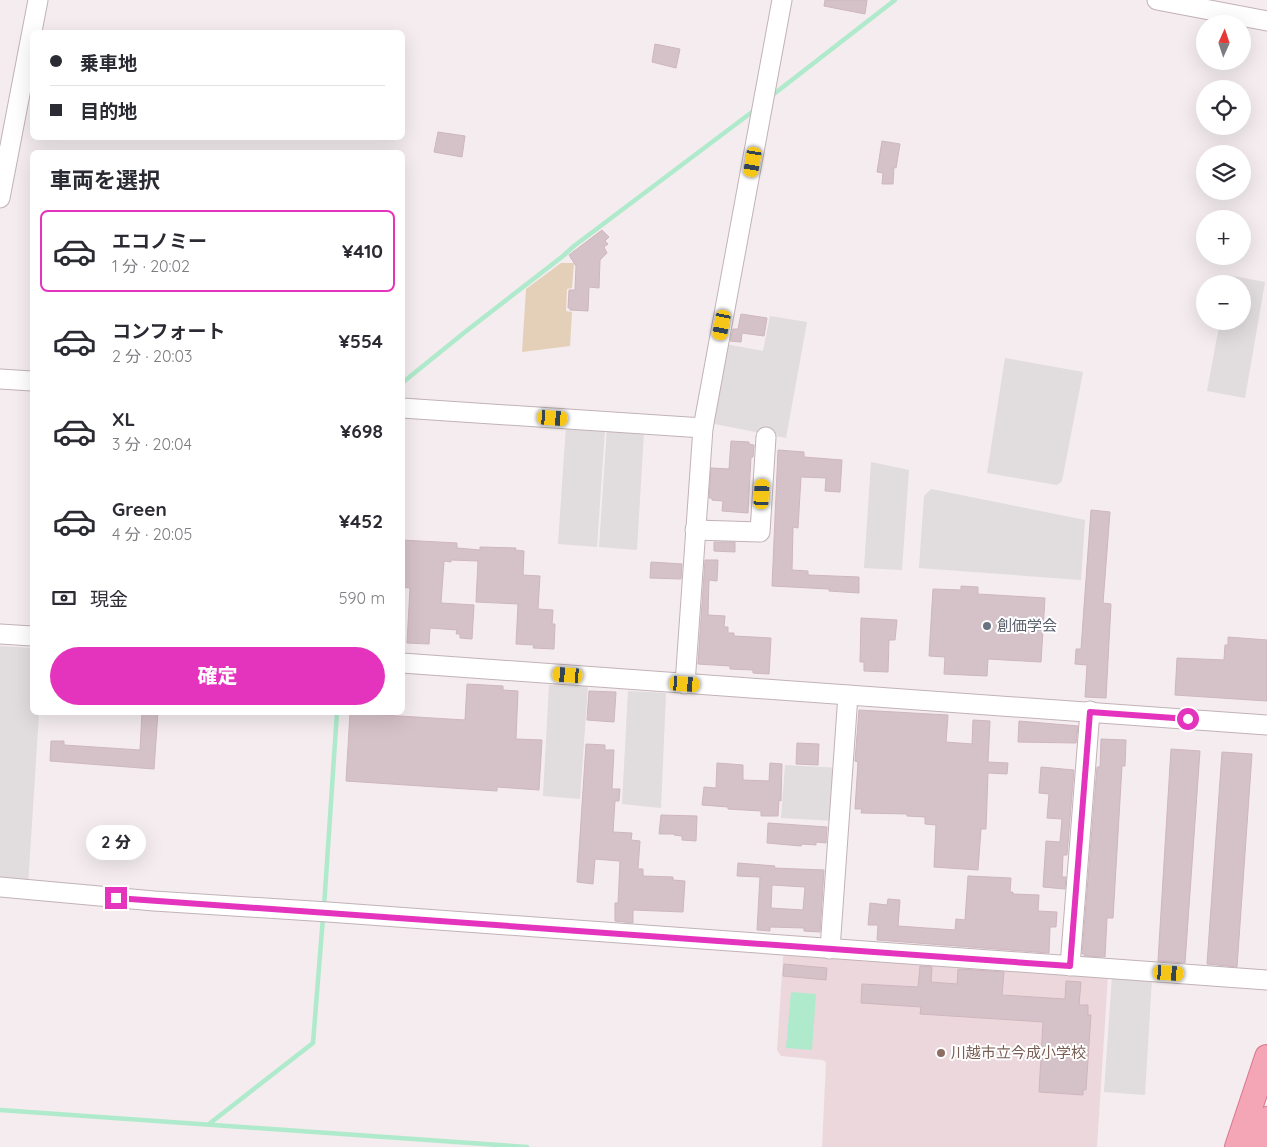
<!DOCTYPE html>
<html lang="ja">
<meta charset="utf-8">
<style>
:root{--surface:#fff;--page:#f7f7f7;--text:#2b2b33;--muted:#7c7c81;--line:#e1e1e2;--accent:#e433bc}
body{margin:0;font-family:Quicksand,"Noto Sans JP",sans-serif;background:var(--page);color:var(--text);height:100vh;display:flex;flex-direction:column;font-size:19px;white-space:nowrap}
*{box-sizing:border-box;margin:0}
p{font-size:16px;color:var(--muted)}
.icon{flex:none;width:28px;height:28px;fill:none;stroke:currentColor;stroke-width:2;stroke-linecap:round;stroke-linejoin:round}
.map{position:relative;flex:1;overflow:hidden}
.drawer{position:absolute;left:30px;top:150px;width:375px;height:565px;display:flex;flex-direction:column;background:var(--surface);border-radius:8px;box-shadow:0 5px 20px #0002}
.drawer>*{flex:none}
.banner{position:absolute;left:30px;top:30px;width:375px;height:110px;border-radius:8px;box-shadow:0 5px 20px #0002;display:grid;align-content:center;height:110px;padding:0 20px;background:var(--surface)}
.needle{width:32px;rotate:3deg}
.buttons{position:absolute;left:1196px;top:15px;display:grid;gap:10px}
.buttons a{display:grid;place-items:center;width:55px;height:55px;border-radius:50%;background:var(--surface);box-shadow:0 5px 20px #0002;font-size:25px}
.end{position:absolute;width:22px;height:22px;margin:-11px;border:6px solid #e433bc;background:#fff;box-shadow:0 0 0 2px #fff}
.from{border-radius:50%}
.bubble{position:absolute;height:35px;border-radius:18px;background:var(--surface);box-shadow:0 5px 20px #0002;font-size:16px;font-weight:800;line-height:35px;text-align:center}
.car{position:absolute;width:15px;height:30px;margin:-15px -8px;border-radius:6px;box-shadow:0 0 4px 1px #0007;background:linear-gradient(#f5c518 24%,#345 0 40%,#f5c518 0 76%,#345 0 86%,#f5c518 0)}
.banner b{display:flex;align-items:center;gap:18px;height:48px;font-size:19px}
.banner b+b{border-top:1px solid var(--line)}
.banner i{width:12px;height:12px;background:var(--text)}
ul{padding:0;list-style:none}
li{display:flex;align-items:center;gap:15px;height:82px;margin:0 10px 8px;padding:0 10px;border:2px solid transparent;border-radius:8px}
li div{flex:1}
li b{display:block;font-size:19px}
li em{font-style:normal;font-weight:800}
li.selected{border-color:var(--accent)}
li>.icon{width:45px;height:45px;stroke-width:1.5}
h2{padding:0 20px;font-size:22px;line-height:60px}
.pay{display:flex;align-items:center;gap:12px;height:55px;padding:0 20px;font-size:19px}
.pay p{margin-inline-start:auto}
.primary-button{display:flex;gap:10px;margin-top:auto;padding:10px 20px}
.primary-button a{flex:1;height:58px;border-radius:30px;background:var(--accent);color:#fff;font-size:20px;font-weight:800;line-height:58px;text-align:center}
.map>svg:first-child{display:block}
.education{fill:#ecd8dc}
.green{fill:#e4d0b9}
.parking{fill:#e1dcdd}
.water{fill:#afeacc}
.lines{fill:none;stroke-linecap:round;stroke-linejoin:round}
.stream{stroke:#afeacc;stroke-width:4.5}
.building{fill:#d5c2c8;stroke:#cfb6be;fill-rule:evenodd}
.minor-casing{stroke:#c2b2b7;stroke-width:21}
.major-casing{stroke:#d9768c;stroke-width:26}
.minor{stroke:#fff;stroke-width:19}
.major{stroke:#f4a5b6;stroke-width:24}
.route{stroke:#e433bc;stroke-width:6}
.worship-dot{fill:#6b7280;stroke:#fff;stroke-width:2}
.education-dot{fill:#8d6e63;stroke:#fff;stroke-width:2}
.labels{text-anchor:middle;stroke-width:4;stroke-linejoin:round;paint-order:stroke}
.worship-label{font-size:15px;fill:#5b616d;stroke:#fff;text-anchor:start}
.education-label{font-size:15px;fill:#785e54;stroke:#fff;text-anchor:start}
</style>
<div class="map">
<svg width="1267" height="1147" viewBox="0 0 1267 1147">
<rect width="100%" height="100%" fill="#f4ecee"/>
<path class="education" d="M 787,953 L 1108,976 L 1097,1147 L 822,1147 L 826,1062 L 822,1060 L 781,1056 L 777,1050 L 783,957 Z"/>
<path class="green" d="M 561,263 L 574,263 L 572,288 L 567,289 L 566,311 L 572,312 L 570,346 L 522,352 L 526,289 Z"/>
<g class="parking">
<path d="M 1228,275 L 1265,282 L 1245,398 L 1207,391 L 1220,321 L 1242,321 L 1242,284 L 1226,284 Z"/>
<path d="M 770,316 L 807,322 L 786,438 L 715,424 L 712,422 L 725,344 L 763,351 Z"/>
<path d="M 1005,358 L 1083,372 L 1062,481 L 1057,485 L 987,473 Z"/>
<path d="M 566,426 L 605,429 L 597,547 L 558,544 Z"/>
<path d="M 607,428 L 644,431 L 637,550 L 599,547 Z"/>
<path d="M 871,462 L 909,470 L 902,570 L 864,568 Z"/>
<path d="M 931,489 L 1085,520 L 1081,580 L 919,568 L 924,496 Z"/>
<path d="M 0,646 L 32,648 L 32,712 L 39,713 L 28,886 L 0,884 Z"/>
<path d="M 549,685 L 588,686 L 580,799 L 543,796 Z"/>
<path d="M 628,691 L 666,693 L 661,808 L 622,804 Z"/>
<path d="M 785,765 L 839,768 L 836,821 L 781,818 Z"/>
<path d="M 1112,976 L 1152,978 L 1145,1095 L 1104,1092 Z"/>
</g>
<path class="water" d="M 791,992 L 816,994 L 812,1050 L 786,1048 Z"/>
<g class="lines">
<g class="stream">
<path d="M 770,97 L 895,0"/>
<path d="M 402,383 L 465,332 L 563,256 L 574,246 L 756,109"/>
<path d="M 324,907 L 337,712"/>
<path d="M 0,1110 L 527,1147"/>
<path d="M 209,1124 L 313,1043 L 323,917"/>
</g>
</g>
<g class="building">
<path d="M 825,0 L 867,0 L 865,14 L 824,6 Z"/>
<path d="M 655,44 L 680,49 L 676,68 L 652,62 Z"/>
<path d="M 438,132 L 465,136 L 462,157 L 434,152 Z"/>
<path d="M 882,141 L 900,144 L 896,168 L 894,167 L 893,184 L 882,184 L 883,173 L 877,172 Z"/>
<path d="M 602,230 L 609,237 L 605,241 L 608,244 L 604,247 L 607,253 L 600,260 L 599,288 L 589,287 L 588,311 L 570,310 L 570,308 L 568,308 L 569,290 L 575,290 L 576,266 L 569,255 Z"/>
<path d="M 741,314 L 767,318 L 764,336 L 742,333 L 741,342 L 730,341 L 733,329 L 738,329 Z"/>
<path d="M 731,441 L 749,442 L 749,444 L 754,445 L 753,457 L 751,457 L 748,513 L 722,511 L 723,501 L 712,500 L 712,498 L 709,498 L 711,468 L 729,469 Z"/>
<path d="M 778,450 L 804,452 L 804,457 L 842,460 L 840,492 L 825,491 L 826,478 L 801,477 L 798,528 L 793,527 L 792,570 L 808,571 L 808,575 L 859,577 L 859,593 L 829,591 L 829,589 L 772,586 Z"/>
<path d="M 1091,510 L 1110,512 L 1103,603 L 1111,604 L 1106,698 L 1085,697 L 1087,665 L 1075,664 L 1076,649 L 1081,649 Z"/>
<path d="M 402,540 L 457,543 L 457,548 L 480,550 L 480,547 L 516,548 L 515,550 L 524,551 L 523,575 L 540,576 L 538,609 L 553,610 L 552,624 L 555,624 L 554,649 L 533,648 L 534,645 L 516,644 L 518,604 L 476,602 L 478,561 L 451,560 L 451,562 L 444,561 L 441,603 L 474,605 L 472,639 L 460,638 L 460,634 L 456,634 L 457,630 L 430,628 L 429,644 L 407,643 L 410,588 L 402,587 Z"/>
<path d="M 714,542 L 735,542 L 735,552 L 714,551 Z"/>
<path d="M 705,560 L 718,560 L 717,581 L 709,580 L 708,615 L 725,616 L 724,627 L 728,627 L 728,633 L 734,633 L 734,636 L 771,638 L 769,674 L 753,673 L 753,670 L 730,669 L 730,666 L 698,664 Z"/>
<path d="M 651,562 L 682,564 L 681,579 L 650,578 Z"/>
<path d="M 961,586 L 978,587 L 978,594 L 1045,598 L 1041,662 L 988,659 L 987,676 L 944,674 L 945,657 L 929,656 L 933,589 L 961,590 Z"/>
<path d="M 861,618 L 897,620 L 895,640 L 889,640 L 888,672 L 864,671 L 864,662 L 860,662 Z"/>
<path d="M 1228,637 L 1267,640 L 1267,701 L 1175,695 L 1177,658 L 1224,660 L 1225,645 L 1228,645 Z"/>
<path d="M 467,684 L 503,686 L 503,690 L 518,691 L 516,739 L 542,740 L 539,790 L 497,787 L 497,791 L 346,781 L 350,713 L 465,720 Z"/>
<path d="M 589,691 L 616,692 L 614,722 L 587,720 Z"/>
<path d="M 859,710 L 948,715 L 946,742 L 972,744 L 973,720 L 990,721 L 988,762 L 1008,763 L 1007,774 L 988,773 L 986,829 L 981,829 L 978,870 L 934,867 L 936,825 L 925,824 L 925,817 L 907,816 L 907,814 L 861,813 L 862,809 L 855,809 L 858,762 L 855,761 Z"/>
<path d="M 142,712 L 158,712 L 154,769 L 50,761 L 51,741 L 64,741 L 64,745 L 140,750 Z"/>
<path d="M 1019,721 L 1078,726 L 1076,743 L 1018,742 Z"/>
<path d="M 1101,739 L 1126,740 L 1125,766 L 1122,766 L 1113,918 L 1107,918 L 1105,957 L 1084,956 L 1085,954 L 1082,954 L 1097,767 L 1100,767 Z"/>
<path d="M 797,743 L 819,744 L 818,765 L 796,764 Z"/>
<path d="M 586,744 L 605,745 L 605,750 L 614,750 L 612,789 L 620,789 L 619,801 L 615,801 L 613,832 L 632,833 L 631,840 L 640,841 L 638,869 L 643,869 L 643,876 L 673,877 L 673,880 L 685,881 L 683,912 L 633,910 L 633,923 L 615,921 L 615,903 L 618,903 L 620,861 L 619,861 L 595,859 L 593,884 L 577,882 Z"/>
<path d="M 1171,749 L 1200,751 L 1185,963 L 1158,961 Z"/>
<path d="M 1222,752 L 1252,754 L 1237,967 L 1207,964 Z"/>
<path d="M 717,763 L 743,765 L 743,780 L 769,781 L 770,763 L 782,764 L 781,801 L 779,800 L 778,816 L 761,816 L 761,811 L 728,809 L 728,807 L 702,805 L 704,787 L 716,788 Z"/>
<path d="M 1041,767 L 1074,770 L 1067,855 L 1063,855 L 1062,877 L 1066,877 L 1065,889 L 1043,887 L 1046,841 L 1060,842 L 1062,819 L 1047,818 L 1049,794 L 1039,793 Z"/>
<path d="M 661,815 L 697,816 L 696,841 L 682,840 L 682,836 L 674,835 L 674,834 L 659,834 Z"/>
<path d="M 768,823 L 827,827 L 826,843 L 816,842 L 816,845 L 802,844 L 801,846 L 767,843 Z"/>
<path d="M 738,863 L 775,866 L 774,868 L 824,870 L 820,932 L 804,931 L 804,928 L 770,927 L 770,931 L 757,930 L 760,877 L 737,876 ZM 772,885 L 805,887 L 803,910 L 771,908 Z"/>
<path d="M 968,876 L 1011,878 L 1010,892 L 1013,892 L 1013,894 L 1039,895 L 1038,911 L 1057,912 L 1056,927 L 1050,927 L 1049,953 L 877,940 L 878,925 L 868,925 L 870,903 L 887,905 L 888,899 L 900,900 L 898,926 L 955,930 L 956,919 L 965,920 Z"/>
<path d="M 784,964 L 827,968 L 826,980 L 783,976 Z"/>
<path d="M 920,966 L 932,967 L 931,982 L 957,984 L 958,969 L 1004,972 L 1002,995 L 1065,999 L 1066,981 L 1081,982 L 1079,1005 L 1088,1005 L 1088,1015 L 1091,1015 L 1086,1090 L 1083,1090 L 1083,1095 L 1039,1092 L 1043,1022 L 920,1014 L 921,1007 L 861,1003 L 862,984 L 918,987 Z"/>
</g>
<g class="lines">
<defs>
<g id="minor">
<path d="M 1157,0 L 1267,21"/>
<path d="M 0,198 L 38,0"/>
<path d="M 0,379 L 32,381"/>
<path d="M 402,408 L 703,428"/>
<path d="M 695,530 L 760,532 L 766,437"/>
<path d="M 0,634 L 32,636"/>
<path d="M 402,663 L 1267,725"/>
<path d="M 685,684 L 703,428 L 782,0"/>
<path d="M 0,887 L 154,901 L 328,912 L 1267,980"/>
<path d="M 830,949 L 848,695"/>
<path d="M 1070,966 L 1090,711"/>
</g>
<g id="major">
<path d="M 1237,1147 L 1267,1057"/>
<path d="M 1257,1147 L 1267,1119"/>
</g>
</defs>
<use href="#minor" class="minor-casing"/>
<use href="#major" class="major-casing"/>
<use href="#minor" class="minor"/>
<use href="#major" class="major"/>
</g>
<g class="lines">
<path class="route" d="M 116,898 L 1070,966 L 1090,712 L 1188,719"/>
</g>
<circle class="worship-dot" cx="987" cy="626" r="5"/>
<circle class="education-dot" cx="941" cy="1053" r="5"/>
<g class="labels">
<g class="worship-label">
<text x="997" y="631">創価学会</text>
</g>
<g class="education-label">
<text x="951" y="1058">川越市立今成小学校</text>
</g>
</g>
</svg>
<div class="buttons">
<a><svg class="needle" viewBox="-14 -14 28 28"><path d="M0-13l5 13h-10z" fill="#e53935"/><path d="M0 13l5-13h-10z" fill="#7c7c81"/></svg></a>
<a><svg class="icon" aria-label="locate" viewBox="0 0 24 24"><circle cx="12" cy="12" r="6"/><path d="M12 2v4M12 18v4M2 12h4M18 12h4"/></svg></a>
<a><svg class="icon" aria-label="layers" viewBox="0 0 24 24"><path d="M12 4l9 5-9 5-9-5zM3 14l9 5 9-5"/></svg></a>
<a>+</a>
<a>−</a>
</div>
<i class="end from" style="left:1188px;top:719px"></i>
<i class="end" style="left:116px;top:898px"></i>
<div class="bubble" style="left:86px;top:825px;width:60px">2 分</div>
<i class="car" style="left:753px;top:162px;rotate:190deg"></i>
<i class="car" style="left:722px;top:325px;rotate:191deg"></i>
<i class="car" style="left:553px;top:418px;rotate:94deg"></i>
<i class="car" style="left:762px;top:494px;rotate:3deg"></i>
<i class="car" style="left:568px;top:675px;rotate:274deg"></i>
<i class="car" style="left:685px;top:684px;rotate:94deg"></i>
<i class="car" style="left:1169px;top:973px;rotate:94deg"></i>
<div class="banner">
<b><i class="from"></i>乗車地</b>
<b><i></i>目的地</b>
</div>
<section class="drawer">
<h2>車両を選択</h2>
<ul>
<li class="selected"><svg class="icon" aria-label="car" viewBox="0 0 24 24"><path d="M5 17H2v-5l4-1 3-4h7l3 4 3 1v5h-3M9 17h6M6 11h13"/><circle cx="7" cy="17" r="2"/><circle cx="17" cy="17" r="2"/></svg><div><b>エコノミー</b><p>1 分 · 20:02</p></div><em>¥410</em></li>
<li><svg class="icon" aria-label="car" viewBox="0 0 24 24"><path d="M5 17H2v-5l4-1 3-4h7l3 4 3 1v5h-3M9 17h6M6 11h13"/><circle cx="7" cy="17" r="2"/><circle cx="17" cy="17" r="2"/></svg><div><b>コンフォート</b><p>2 分 · 20:03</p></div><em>¥554</em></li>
<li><svg class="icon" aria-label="car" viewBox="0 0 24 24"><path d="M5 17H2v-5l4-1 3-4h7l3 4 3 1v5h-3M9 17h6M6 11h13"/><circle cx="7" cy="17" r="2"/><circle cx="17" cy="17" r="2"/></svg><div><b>XL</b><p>3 分 · 20:04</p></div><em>¥698</em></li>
<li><svg class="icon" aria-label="car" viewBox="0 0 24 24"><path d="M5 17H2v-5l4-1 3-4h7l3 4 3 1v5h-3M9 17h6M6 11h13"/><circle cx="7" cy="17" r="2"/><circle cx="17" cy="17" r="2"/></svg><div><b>Green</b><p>4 分 · 20:05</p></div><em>¥452</em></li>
</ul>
<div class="pay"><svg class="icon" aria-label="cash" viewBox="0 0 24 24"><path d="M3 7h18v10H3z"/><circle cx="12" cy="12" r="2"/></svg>現金<p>590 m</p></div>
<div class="primary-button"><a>確定</a></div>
</section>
</div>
